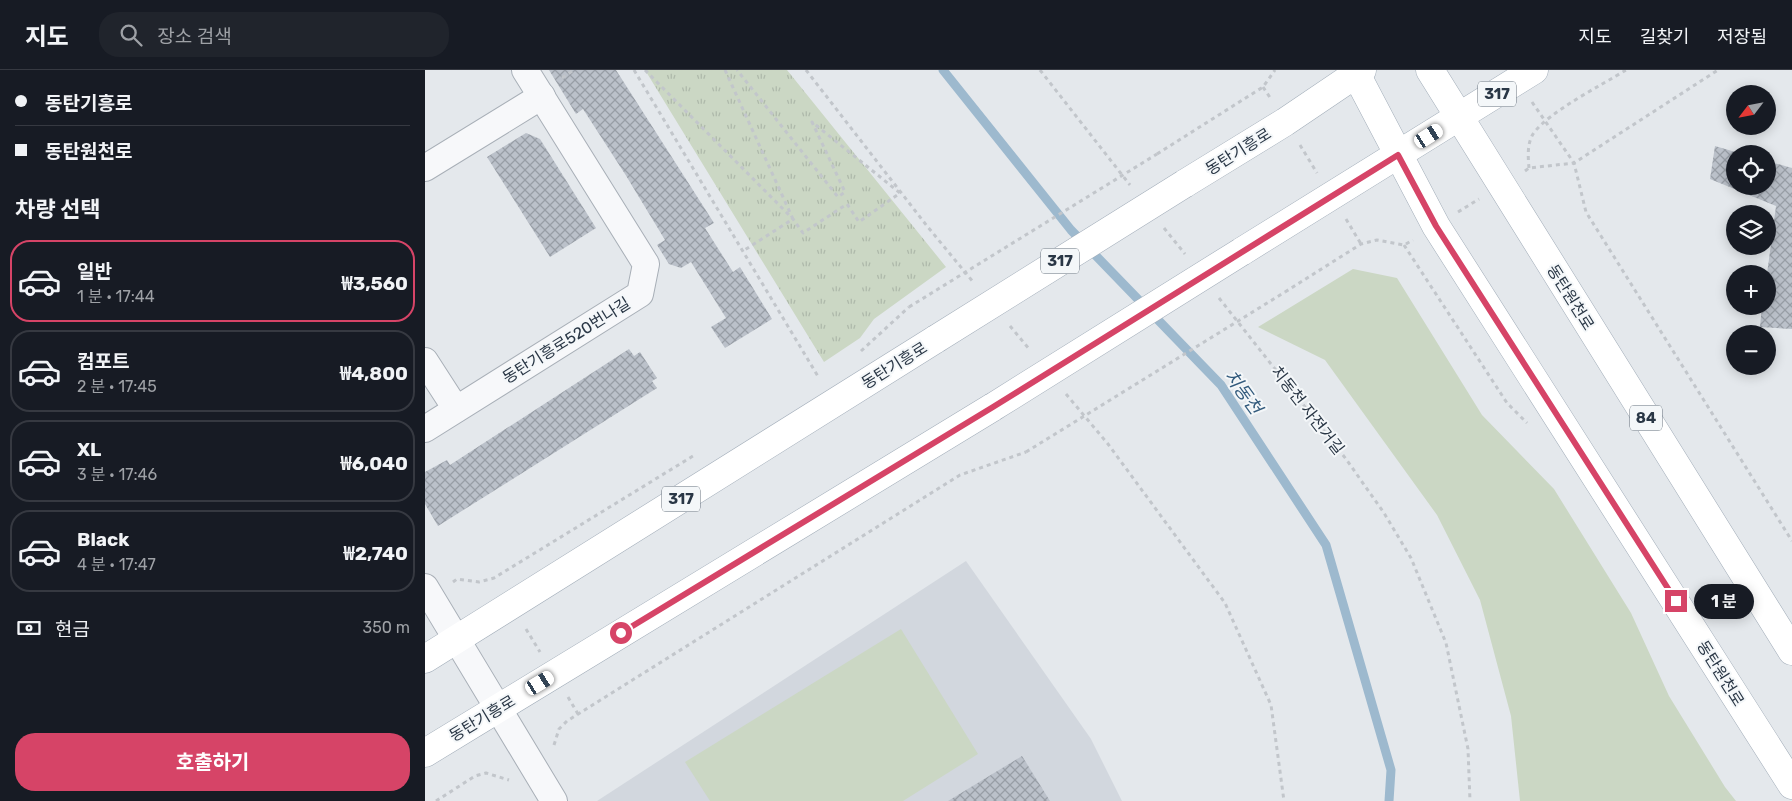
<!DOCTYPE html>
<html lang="ko">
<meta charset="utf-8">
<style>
:root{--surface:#171b24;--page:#20242c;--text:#f1f3f6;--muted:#9ea1a6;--line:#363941;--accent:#d64467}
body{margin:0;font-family:Rubik,"Noto Sans KR",sans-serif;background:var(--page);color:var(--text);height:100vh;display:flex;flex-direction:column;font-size:19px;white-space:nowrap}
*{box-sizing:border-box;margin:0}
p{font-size:16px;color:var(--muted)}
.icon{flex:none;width:28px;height:28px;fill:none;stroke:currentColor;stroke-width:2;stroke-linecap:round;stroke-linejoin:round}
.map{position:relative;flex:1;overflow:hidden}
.sheet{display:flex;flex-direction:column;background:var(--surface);width:425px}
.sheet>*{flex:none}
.top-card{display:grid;align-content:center;height:110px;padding:0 15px;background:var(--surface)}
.needle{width:32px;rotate:238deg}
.fabs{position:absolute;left:1301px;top:15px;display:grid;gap:10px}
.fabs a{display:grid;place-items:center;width:50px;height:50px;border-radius:50%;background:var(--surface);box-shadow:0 2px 12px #0003;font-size:25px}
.end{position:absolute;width:22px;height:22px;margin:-11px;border:6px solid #d64467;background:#fff;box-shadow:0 0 0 2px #fff}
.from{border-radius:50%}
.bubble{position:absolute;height:35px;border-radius:18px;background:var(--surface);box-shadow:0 2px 12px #0003;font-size:16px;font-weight:700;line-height:35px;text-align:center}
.car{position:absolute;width:15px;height:30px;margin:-15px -8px;border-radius:6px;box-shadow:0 0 4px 1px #0007;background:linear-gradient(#fff 24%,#345 0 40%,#fff 0 76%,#345 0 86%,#fff 0)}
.top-card b{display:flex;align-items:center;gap:18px;height:48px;font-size:19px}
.top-card b+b{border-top:1px solid var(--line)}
.top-card i{width:12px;height:12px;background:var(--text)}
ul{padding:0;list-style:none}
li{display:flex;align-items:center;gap:15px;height:82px;margin:0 10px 8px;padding:0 5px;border:2px solid var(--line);border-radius:20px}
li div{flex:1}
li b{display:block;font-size:19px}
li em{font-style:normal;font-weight:700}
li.on{border-color:var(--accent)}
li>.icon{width:45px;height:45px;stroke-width:1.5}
h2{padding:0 15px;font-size:22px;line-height:60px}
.pay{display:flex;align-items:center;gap:12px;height:55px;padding:0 15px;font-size:19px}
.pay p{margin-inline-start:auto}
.cta{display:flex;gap:10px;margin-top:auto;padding:10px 15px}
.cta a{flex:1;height:58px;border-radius:20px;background:var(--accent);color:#fff;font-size:20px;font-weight:700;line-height:58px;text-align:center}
header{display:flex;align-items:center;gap:30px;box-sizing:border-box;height:70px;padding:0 25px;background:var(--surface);border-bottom:1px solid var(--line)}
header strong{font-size:24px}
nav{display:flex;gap:28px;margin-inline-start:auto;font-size:18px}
.search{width:350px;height:45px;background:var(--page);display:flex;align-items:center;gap:12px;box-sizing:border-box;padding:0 18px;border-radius:20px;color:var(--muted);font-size:19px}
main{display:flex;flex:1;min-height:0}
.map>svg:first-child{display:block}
.built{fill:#d2d7de}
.grass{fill:url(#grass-tufts)}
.park{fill:#cbd7c4}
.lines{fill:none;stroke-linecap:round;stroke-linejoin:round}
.stream{stroke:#9db9ce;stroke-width:9}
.building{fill:url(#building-cross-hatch)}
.street-casing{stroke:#a8afb7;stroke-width:28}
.primary-casing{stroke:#a2adb9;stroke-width:29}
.path{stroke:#c2c6cb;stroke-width:3;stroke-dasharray:4 4;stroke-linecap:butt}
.street{stroke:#f7f8fa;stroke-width:26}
.primary{stroke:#fff;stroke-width:28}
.primary-bridge-casing{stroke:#a2adb9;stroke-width:29;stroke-linecap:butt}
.path-bridge{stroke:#c2c6cb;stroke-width:3;stroke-dasharray:4 4;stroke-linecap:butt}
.primary-bridge{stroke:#fff;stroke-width:28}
.route{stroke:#d64467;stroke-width:6}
.labels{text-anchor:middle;stroke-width:4;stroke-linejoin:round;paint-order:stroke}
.shield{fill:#f4f7f9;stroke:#67717c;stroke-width:1}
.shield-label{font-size:15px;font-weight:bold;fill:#2a3746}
.street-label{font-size:16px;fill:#2a3746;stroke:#f4f7f9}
.water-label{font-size:18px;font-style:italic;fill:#325a7c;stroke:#f4f7f9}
</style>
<header>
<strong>지도</strong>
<div class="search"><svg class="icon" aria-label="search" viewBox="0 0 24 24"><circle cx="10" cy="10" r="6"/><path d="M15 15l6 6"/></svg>장소 검색</div>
<nav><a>지도</a><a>길찾기</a><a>저장됨</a></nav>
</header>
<main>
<section class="sheet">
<div class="top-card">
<b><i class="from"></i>동탄기흥로</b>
<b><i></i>동탄원천로</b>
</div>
<h2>차량 선택</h2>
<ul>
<li class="on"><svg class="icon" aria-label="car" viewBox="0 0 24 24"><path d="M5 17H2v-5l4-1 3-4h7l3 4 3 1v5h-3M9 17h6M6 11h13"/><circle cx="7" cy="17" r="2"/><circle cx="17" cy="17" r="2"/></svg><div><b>일반</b><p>1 분 · 17:44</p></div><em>₩3,560</em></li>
<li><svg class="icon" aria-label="car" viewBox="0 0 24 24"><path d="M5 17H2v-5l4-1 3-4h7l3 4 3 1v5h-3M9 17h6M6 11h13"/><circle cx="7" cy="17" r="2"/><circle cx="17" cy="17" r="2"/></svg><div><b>컴포트</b><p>2 분 · 17:45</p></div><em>₩4,800</em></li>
<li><svg class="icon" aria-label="car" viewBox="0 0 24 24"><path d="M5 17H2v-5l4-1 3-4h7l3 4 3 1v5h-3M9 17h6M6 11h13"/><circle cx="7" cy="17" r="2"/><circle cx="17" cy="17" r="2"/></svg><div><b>XL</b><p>3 분 · 17:46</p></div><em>₩6,040</em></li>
<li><svg class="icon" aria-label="car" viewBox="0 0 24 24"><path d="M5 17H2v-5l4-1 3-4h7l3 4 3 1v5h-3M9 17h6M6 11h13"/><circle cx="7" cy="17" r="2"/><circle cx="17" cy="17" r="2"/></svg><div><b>Black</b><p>4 분 · 17:47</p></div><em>₩2,740</em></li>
</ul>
<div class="pay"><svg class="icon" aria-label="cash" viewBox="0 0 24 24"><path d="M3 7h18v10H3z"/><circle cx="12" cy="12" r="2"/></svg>현금<p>350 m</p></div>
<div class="cta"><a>호출하기</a></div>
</section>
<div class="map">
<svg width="1367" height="731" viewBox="0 0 1367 731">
<defs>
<pattern id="grass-tufts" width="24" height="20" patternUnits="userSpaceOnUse" patternTransform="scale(1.25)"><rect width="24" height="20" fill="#cbd7c4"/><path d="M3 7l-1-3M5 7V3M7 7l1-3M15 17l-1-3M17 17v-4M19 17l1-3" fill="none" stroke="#aeb9aa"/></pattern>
<pattern id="building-cross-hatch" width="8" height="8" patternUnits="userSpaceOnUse" patternTransform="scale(1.25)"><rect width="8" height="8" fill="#bbc1ca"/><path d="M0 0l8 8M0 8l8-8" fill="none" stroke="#989ea6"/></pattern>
</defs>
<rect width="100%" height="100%" fill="#e4e8ec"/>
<path class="built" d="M 541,491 L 666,669 L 697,731 L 172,731 Z"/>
<path class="grass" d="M 220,0 L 362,0 L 521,197 L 449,249 L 435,268 L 399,292 Z"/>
<g class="park">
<path d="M 928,199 L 972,208 L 1057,345 L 1129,419 L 1206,543 L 1244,626 L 1300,717 L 1311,731 L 1095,731 L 1086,646 L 1055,530 L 1012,445 L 900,290 L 833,257 Z"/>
<path d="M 476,559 L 553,684 L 478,731 L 285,731 L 260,692 Z"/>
</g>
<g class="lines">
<path class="stream" d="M 518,0 L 646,160 L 796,315 L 901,475 L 966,700 L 964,731"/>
</g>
<g class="building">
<path d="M 124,0 L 191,0 L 289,153 L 280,158 L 308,202 L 315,197 L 347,249 L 300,278 L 286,257 L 301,248 L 266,192 L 256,198 L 244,194 L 232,175 L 240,170 L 200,104 L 158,39 L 151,44 Z"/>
<path d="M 101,63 L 115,69 L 171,158 L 125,187 L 62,87 Z"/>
<path d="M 1290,76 L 1317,84 L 1310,84 L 1310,116 L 1342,116 L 1342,91 L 1367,98 L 1367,259 L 1335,257 L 1337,236 L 1342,236 L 1342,204 L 1351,136 L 1285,109 Z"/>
<path d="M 204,279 L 209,286 L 215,282 L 232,308 L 227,311 L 232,318 L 13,456 L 0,434 L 0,402 L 22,390 L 25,395 Z"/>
<path d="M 597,686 L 625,731 L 523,731 Z"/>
</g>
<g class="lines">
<defs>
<g id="street">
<path d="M 0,98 L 117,26"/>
<path d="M 0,291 L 31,339"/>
<path d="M 0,359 L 215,224 L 221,194 L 100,0"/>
<path d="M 0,517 L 129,731"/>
</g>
<g id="primary">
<path d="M 929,0 L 1011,156 L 1367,715"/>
<path d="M 1005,0 L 1367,581"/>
<path d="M 759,114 L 860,52 L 937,0"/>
<path d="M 816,182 L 1109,0"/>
<path d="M 0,589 L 511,269"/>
<path d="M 0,683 L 568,337"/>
</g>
</defs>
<use href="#street" class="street-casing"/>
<use href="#primary" class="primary-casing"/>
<g class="path">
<path d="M 209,0 L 394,308"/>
<path d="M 220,0 L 368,149 L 378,163 L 422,134 L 434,152 L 475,123 L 387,52 L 420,122 L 413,127 L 312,0"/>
<path d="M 300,0 L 368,149 L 318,181"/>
<path d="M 381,0 L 502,156 L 549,213"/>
<path d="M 615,0 L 705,115"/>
<path d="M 137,8 L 149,0"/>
<path d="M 838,17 L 846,29"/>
<path d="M 1107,32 L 1149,93 L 1161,142 L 1367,471"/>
<path d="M 875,75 L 892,103"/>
<path d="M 732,84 L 838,17 L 850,0"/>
<path d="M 1104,98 C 1103,87 1102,74 1108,64 C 1123,42 1177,15 1201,0"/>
<path d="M 1100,101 L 1104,98 L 1149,93 L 1293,0"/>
<path d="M 1033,142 L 1054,129"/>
<path d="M 921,149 L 936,174"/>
<path d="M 739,158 L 760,184"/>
<path d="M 979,175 L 1082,333 L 1102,353"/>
<path d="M 860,222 L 936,174 L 952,170 L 979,175 L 988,170"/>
<path d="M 794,228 L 921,389 L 959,443 L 986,488 L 1021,573 L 1043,679 L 1045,731"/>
<path d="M 585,256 L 605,280"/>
<path d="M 436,281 L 484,237"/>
<path d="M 641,324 L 683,374 L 800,533 L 846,635 L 859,731"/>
<path d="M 28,512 L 32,509 L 54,512 L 69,508 L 268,386"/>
<path d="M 101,559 L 115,582"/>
<path d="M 143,627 L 153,644"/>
<path d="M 129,675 L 134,659 L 142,651 L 535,405 L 601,382"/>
<path d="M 11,731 L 50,706 L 61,703 L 84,710"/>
</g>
<use href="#street" class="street"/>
<use href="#primary" class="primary"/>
<defs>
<g id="primary-bridge">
<path d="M 511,269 L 759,114"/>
<path d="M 568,337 L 816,182"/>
</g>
</defs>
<use href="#primary-bridge" class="primary-bridge-casing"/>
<g class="path-bridge">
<path d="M 484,237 L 732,84"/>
<path d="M 601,382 L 860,222"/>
</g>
<use href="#primary-bridge" class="primary-bridge"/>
</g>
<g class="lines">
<path class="route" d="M 196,563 L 568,337 L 973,85 L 1011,156 L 1251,531"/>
</g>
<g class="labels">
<g class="shield">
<rect x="1053" y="11.5" width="38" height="25" rx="4"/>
<rect x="616" y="178.5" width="38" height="25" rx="4"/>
<rect x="1205" y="335.5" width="32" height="25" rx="4"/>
<rect x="237" y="416.5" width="38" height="25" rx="4"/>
</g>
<g class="shield-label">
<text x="1072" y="29">317</text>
<text x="635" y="196">317</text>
<text x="1221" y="353">84</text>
<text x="256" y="434">317</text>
</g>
<g class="street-label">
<text transform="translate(813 81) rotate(-32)" y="6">동탄기흥로</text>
<text transform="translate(1146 227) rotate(58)" y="6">동탄원천로</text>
<text transform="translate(141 270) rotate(-32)" y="6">동탄기흥로520번나길</text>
<text transform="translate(469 295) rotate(-32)" y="6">동탄기흥로</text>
<text transform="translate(883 340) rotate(52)" y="6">치동천 자전거길</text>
<text transform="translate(1296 603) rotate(58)" y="6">동탄원천로</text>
<text transform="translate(57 648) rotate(-31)" y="6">동탄기흥로</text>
</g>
<g class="water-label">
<text transform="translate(818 322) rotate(54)" y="6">치동천</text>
</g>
</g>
</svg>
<div class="fabs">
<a><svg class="needle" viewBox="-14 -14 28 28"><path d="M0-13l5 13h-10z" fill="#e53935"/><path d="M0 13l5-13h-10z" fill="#9ea1a6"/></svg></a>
<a><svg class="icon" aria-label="locate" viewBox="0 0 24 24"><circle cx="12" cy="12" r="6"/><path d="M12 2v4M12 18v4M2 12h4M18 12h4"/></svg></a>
<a><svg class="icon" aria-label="layers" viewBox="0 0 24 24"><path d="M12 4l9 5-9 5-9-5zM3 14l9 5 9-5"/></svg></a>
<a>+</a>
<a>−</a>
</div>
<i class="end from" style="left:196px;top:563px"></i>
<i class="end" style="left:1251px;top:531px"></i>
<div class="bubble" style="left:1269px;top:514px;width:60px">1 분</div>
<i class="car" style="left:1004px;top:66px;rotate:58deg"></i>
<i class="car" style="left:115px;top:613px;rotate:59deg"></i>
</div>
</main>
